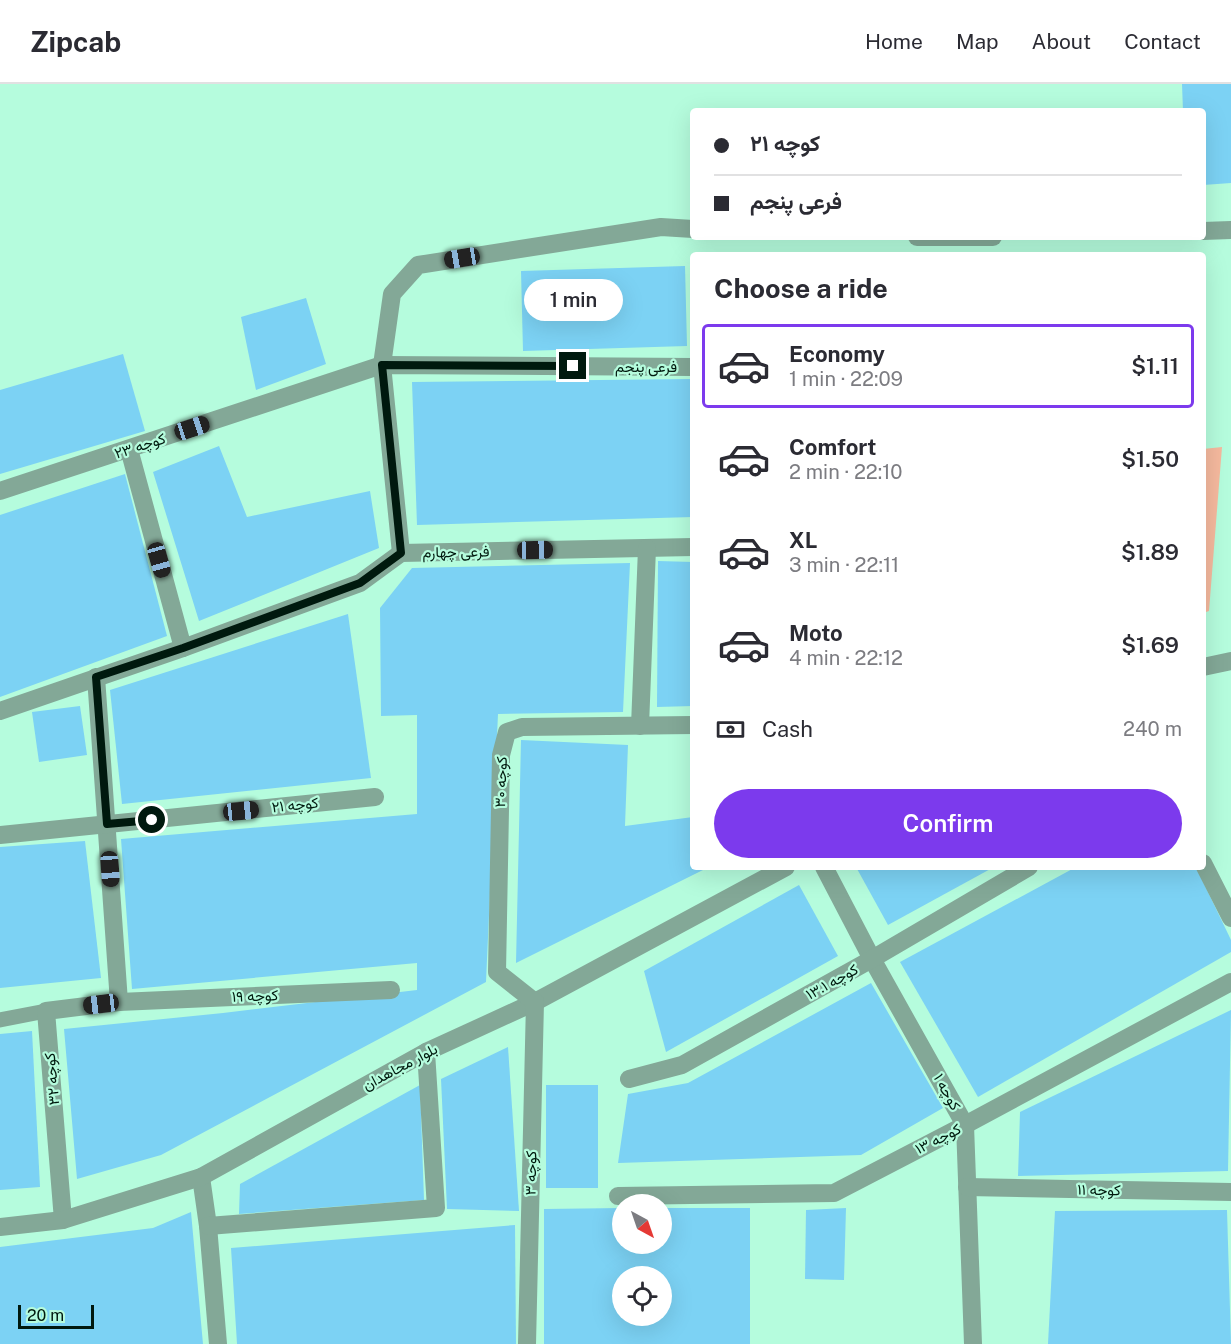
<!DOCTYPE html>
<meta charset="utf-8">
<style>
:root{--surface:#fff;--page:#f7f7f7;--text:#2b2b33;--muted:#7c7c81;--line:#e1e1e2;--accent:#7c3aed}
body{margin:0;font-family:"Public Sans",Vazirmatn,sans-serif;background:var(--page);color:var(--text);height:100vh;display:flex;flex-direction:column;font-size:22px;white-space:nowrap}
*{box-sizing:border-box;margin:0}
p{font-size:20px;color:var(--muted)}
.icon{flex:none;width:33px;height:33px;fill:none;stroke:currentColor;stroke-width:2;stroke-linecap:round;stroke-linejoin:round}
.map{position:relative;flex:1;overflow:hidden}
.side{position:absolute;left:690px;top:168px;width:516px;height:618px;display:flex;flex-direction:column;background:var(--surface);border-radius:6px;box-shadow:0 6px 24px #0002}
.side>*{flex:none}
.guide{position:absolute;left:690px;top:24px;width:516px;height:132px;border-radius:6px;box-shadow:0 6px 24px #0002;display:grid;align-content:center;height:132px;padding:0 24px;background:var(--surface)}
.needle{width:39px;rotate:140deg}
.fabs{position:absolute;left:612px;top:1110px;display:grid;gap:12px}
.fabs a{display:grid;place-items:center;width:60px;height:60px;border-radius:50%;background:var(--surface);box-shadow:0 6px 24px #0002;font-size:30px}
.scale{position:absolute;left:18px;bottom:15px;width:76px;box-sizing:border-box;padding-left:6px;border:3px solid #00190e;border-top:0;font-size:16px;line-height:21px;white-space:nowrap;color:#00190e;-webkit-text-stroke:4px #b5fcdd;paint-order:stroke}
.end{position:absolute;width:27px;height:27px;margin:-14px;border:8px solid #00190e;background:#fff;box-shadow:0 0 0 3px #fff}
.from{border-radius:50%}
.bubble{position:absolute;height:42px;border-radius:21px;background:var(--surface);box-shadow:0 6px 24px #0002;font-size:20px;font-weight:600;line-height:42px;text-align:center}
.car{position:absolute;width:18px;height:36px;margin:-18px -9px;border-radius:8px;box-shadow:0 0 4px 2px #0007;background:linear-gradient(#222 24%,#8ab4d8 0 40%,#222 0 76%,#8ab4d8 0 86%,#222 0)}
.guide b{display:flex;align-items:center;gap:21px;height:57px;font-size:22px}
.guide b+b{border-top:2px solid var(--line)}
.guide i{width:15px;height:15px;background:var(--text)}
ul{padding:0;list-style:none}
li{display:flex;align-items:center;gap:18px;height:84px;margin:0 12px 9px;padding:0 12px;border:3px solid transparent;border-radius:6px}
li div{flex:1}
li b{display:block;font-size:22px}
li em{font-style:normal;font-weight:600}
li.current{border-color:var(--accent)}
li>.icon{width:54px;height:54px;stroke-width:1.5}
h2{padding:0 24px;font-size:27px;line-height:72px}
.pay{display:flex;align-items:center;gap:15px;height:66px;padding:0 24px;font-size:22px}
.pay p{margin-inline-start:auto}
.button{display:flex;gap:12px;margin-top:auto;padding:12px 24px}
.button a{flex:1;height:69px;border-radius:36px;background:var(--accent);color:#fff;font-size:24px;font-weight:600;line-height:69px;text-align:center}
header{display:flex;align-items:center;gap:36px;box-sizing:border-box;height:84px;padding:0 30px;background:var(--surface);border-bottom:2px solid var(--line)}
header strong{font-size:28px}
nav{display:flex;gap:33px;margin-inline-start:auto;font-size:21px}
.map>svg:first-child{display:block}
.green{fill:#f5b99e}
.building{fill:#7cd2f4;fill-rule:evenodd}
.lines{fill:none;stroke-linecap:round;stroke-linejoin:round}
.service{stroke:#83a897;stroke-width:15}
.minor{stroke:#83a897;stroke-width:18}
.route{stroke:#00190e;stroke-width:8}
.labels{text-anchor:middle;stroke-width:4.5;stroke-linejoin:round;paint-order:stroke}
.street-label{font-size:15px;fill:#00190e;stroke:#b5fcdd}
</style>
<header>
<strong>Zipcab</strong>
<nav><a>Home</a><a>Map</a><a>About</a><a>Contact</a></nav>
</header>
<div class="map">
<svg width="1231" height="1260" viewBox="0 0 1231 1260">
<rect width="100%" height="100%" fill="#b5fcdd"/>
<path class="green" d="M 1222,363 L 1209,527 L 1203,529 L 1203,365 Z"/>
<g class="building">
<path d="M 1182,0 L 1231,0 L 1231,99 L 1203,101 L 1203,27 L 1183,27 Z"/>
<path d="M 685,182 L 687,262 L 523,267 L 521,187 Z"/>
<path d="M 306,214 L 326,280 L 256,306 L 241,233 Z"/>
<path d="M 123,270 L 145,347 L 0,390 L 0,306 Z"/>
<path d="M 693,295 L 693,433 L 417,441 L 412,298 Z"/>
<path d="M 219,362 L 247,433 L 370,407 L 379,464 L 199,537 L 153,388 Z"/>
<path d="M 125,390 L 167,552 L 0,613 L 0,431 Z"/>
<path d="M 658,477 L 693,478 L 693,622 L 657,623 Z"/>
<path d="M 630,479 L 623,628 L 498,630 L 486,898 L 161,1071 L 77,1095 L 64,945 L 223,929 L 417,906 L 417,879 L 132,905 L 121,755 L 417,730 L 417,631 L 381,632 L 380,524 L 412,484 Z"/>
<path d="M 348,530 L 371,694 L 122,720 L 110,606 Z"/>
<path d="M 80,622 L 87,671 L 39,678 L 32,628 Z"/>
<path d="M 521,656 L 628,661 L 625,742 L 693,733 L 693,783 L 709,783 L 516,879 Z"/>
<path d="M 85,757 L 101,894 L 0,904 L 0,763 Z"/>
<path d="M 856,783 L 994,783 L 888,841 Z"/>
<path d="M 1076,783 L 1196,783 L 1231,856 L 1231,868 L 978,1013 L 900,878 Z"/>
<path d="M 799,801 L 838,872 L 666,968 L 644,887 Z"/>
<path d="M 871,899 L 943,1024 L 861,1071 L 618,1079 L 628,1010 L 688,999 Z"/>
<path d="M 1231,926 L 1228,1087 L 1018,1092 L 1020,1028 Z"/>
<path d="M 32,947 L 40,1103 L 0,1106 L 0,950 Z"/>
<path d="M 508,963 L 519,1127 L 447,1125 L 441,995 Z"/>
<path d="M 420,1001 L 424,1116 L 239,1130 L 240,1100 Z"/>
<rect x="546" y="1001" width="52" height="103"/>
<path d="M 622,1124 L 622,1160 L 662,1160 L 662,1124 L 750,1124 L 750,1260 L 544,1260 L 544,1125 ZM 622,1192 L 662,1192 L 662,1232 L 622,1232 Z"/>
<path d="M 846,1124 L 844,1196 L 805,1195 L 806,1126 Z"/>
<path d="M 1227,1126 L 1231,1260 L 1048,1260 L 1055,1127 Z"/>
<path d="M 191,1128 L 203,1260 L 0,1260 L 0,1163 L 153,1144 Z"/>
<path d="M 515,1141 L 516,1260 L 237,1260 L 231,1164 Z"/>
</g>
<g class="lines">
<path class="service" d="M 0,936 L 46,927"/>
<g class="minor">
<path d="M 1203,147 L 1231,146"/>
<path d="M 917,153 L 993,153"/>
<path d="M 129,365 L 183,564"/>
<path d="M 0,407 L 382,281 L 693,283"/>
<path d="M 401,469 L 382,281 L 392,210 L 418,181 L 661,143 L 693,145"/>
<path d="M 1203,583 L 1231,577"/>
<path d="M 96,593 L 119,918"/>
<path d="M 0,627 L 183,564 L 360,499 L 401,469 L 693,463"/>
<path d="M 640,642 L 647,464"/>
<path d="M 0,751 L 375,713"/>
<path d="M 1203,779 L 1231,834"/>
<path d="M 824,783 L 872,875 L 965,1041 L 973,1260"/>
<path d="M 629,995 L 682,981 L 872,875 L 1029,783"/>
<path d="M 201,1093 L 208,1142 L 218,1260"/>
<path d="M 967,1103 L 1231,1108"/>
<path d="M 618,1112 L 834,1109 L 965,1041 L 1231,898"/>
<path d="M 63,1136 L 46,927 L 119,918 L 391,906"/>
<path d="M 208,1142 L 436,1124 L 426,968"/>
<path d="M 0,1143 L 63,1136 L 201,1093 L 426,968 L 535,918 L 786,783"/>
<path d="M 527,1260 L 535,918 L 497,888 L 501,671 L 507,648 L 522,643 L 693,641"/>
</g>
</g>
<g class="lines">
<path class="route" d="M 152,736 L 107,740 L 96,593 L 183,564 L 360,499 L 401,469 L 382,281 L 573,282"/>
</g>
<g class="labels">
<g class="street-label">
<text x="646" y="288">فرعی پنجم</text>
<text transform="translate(140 362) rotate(-18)" y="5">کوچه ۲۳</text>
<text transform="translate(456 468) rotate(-1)" y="5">فرعی چهارم</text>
<text transform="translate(501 698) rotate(-88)" y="5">کوچه ۳۰</text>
<text transform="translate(295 721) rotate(-6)" y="5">کوچه ۲۱</text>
<text transform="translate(832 898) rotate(-29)" y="5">کوچه ۱۳.۱</text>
<text transform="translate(255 912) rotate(-2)" y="5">کوچه ۱۹</text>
<text transform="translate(400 983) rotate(-28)" y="5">بلوار مجاهدان</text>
<text transform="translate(52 995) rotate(-95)" y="5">کوچه ۳۲</text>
<text transform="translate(947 1008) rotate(61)" y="5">کوچه ۱</text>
<text transform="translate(938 1055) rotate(-27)" y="5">کوچه ۱۳</text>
<text transform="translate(531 1089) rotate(-89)" y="5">کوچه ۳</text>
<text transform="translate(1099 1106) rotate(1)" y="5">کوچه ۱۱</text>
</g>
</g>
</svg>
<div class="fabs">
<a><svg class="needle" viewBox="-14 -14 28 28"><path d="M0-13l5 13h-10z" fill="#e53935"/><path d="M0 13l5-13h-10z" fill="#7c7c81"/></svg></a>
<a><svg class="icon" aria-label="locate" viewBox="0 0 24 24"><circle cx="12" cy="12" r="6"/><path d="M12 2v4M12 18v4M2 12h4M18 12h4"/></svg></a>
</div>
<div class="scale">20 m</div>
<i class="end from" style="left:152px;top:736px"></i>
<i class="end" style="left:573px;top:282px"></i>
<div class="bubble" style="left:524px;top:195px;width:99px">1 min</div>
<i class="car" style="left:462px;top:174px;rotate:261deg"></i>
<i class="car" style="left:192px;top:344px;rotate:72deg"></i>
<i class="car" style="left:535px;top:466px;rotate:89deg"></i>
<i class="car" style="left:159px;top:476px;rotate:164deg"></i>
<i class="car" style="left:241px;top:727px;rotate:84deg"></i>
<i class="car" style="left:110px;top:785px;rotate:176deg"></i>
<i class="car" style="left:101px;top:920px;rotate:263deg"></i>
<div class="guide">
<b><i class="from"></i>کوچه ۲۱</b>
<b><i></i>فرعی پنجم</b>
</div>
<section class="side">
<h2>Choose a ride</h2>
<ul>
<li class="current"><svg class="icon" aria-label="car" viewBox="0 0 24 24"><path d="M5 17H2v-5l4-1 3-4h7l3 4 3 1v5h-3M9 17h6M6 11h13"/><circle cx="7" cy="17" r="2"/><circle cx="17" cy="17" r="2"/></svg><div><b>Economy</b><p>1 min · 22:09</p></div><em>$1.11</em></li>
<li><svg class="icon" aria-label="car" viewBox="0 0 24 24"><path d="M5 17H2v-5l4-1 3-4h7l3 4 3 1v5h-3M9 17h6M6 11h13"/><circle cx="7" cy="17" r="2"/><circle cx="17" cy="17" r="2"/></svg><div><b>Comfort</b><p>2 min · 22:10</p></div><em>$1.50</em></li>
<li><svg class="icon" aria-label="car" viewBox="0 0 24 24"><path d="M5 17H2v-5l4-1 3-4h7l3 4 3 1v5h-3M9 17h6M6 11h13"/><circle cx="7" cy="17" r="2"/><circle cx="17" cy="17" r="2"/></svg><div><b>XL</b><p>3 min · 22:11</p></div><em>$1.89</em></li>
<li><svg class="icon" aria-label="car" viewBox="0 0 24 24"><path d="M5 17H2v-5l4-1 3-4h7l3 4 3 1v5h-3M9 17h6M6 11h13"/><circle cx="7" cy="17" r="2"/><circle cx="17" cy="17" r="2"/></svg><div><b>Moto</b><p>4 min · 22:12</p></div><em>$1.69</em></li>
</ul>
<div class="pay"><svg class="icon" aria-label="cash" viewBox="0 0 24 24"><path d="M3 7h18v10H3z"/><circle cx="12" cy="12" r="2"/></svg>Cash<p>240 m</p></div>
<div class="button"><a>Confirm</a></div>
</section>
</div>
